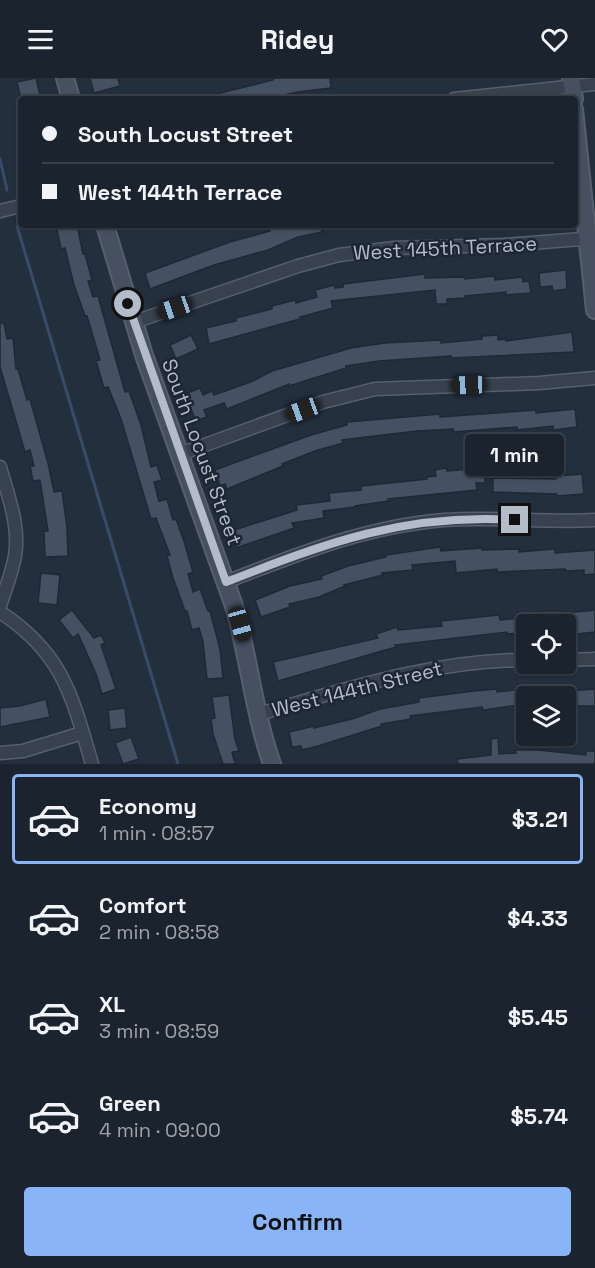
<!DOCTYPE html>
<meta charset="utf-8">
<style>
:root{--surface:#1b232e;--page:#282f3a;--text:#f1f3f6;--muted:#a0a4aa;--line:#39404a;--accent:#8ab4f8}
body{margin:0;font-family:"Space Grotesk",sans-serif;background:var(--page);color:var(--text);height:100vh;display:flex;flex-direction:column;font-size:22px;white-space:nowrap}
*{box-sizing:border-box;margin:0}
p{font-size:20px;color:var(--muted)}
.icon{flex:none;width:33px;height:33px;fill:none;stroke:currentColor;stroke-width:2;stroke-linecap:round;stroke-linejoin:round}
.map{position:relative;height:686px;overflow:hidden}
.drawer{display:flex;flex-direction:column;background:var(--surface);flex:1}
.drawer>*{flex:none}
.hud{position:absolute;left:18px;top:18px;width:560px;height:132px;border-radius:6px;box-shadow:0 2px 4px #0004,0 0 0 2px var(--line);display:grid;align-content:center;height:132px;padding:0 24px;background:var(--surface)}
.controls{position:absolute;left:516px;top:536px;display:grid;gap:12px}
.controls a{display:grid;place-items:center;width:60px;height:60px;border-radius:6px;background:var(--surface);box-shadow:0 2px 4px #0004,0 0 0 2px var(--line);font-size:30px}
.end{position:absolute;width:27px;height:27px;margin:-14px;border:8px solid #b4bcc9;background:#111;box-shadow:0 0 0 3px #111}
.from{border-radius:50%}
.bubble{position:absolute;height:42px;border-radius:6px;background:var(--surface);box-shadow:0 2px 4px #0004,0 0 0 2px var(--line);font-size:20px;font-weight:800;line-height:42px;text-align:center}
.car{position:absolute;width:18px;height:36px;margin:-18px -9px;border-radius:8px;box-shadow:0 0 4px 2px #0007;background:linear-gradient(#222 24%,#8ab4d8 0 40%,#222 0 76%,#8ab4d8 0 86%,#222 0)}
.hud b{display:flex;align-items:center;gap:21px;height:57px;font-size:22px}
.hud b+b{border-top:2px solid var(--line)}
.hud i{width:15px;height:15px;background:var(--text)}
ul{padding:10px 0 0;list-style:none}
li{display:flex;align-items:center;gap:18px;height:90px;margin:0 12px 9px;padding:0 12px;border:3px solid transparent;border-radius:6px}
li div{flex:1}
li b{display:block;font-size:22px}
li em{font-style:normal;font-weight:800}
li.current{border-color:var(--accent)}
li>.icon{width:54px;height:54px;stroke-width:1.5}
.action{display:flex;gap:12px;margin-top:auto;padding:12px 24px}
.action a{flex:1;height:69px;border-radius:6px;background:var(--accent);color:#111;font-size:24px;font-weight:800;line-height:69px;text-align:center}
header{display:flex;justify-content:space-between;align-items:center;height:78px;padding:0 24px;background:var(--surface);font-size:27px;font-weight:800}
.map>svg:first-child{display:block}
.lines{fill:none;stroke-linecap:round;stroke-linejoin:round}
.stream{stroke:#394c67;stroke-width:3}
.building{fill:#455162;stroke:#1f2835;stroke-width:1.5}
.street-casing{stroke:#565f6c;stroke-width:15}
.secondary-casing{stroke:#565f6c;stroke-width:20}
.street{stroke:#38414e;stroke-width:12}
.secondary{stroke:#465061;stroke-width:16}
.route{stroke:#b4bcc9;stroke-width:8}
.labels{text-anchor:middle;stroke-width:5;stroke-linejoin:round;paint-order:stroke}
.street-label{font-size:20px;fill:#b4bcc9;stroke:#1d2633}
</style>
<header><svg class="icon" aria-label="menu" viewBox="0 0 24 24"><path d="M4 6h16M4 12h16M4 18h16"/></svg>Ridey<svg class="icon" aria-label="heart" viewBox="0 0 24 24"><path d="M12 20l-8-8c-3-5 5-10 8-4 3-6 11-1 8 4z"/></svg></header>
<div class="map">
<svg width="595" height="686" viewBox="0 0 595 686">
<rect width="100%" height="100%" fill="#242f3e"/>
<g class="lines">
<g class="stream">
<path d="M 0,81 L 7,112"/>
<path d="M 17,148 L 178,686"/>
</g>
</g>
<g class="building">
<path d="M 36,0 L 41,21 L 21,21 L 17,4 Z"/>
<path d="M 90,0 L 118,0 L 120,8 L 94,15 Z"/>
<path d="M 273,0 L 330,0 L 331,10 L 297,14 L 267,21 L 212,21 L 212,17 L 273,2 Z"/>
<path d="M 56,147 L 77,147 L 83,176 L 85,176 L 92,202 L 88,203 L 93,219 L 98,218 L 125,314 L 129,313 L 141,347 L 151,389 L 157,387 L 162,402 L 154,404 L 159,423 L 167,421 L 173,442 L 176,441 L 184,463 L 193,494 L 188,496 L 193,514 L 200,511 L 208,533 L 210,533 L 220,571 L 223,600 L 207,601 L 203,564 L 199,550 L 192,552 L 187,533 L 185,533 L 173,500 L 167,478 L 170,477 L 156,440 L 151,441 L 121,341 L 108,309 L 104,310 L 96,283 L 100,282 L 87,238 L 85,238 L 74,207 L 65,170 L 61,171 Z"/>
<path d="M 279,147 L 320,147 L 322,154 L 298,159 L 268,172 L 214,187 L 150,211 L 145,195 L 230,164 L 270,153 L 269,151 Z"/>
<path d="M 566,192 L 567,211 L 553,213 L 552,208 L 540,209 L 539,195 Z"/>
<path d="M 425,196 L 425,200 L 465,199 L 465,201 L 494,198 L 495,202 L 522,199 L 523,204 L 529,203 L 531,215 L 506,217 L 506,214 L 465,218 L 465,220 L 447,221 L 447,226 L 436,226 L 435,212 L 331,223 L 333,230 L 300,239 L 300,241 L 209,266 L 206,250 L 236,243 L 236,240 L 272,231 L 272,228 L 295,222 L 296,225 L 317,219 L 315,212 L 334,207 L 335,210 L 343,209 L 343,206 Z"/>
<path d="M 0,245 L 4,245 L 7,261 L 13,260 L 16,291 L 18,291 L 27,322 L 30,321 L 48,385 L 54,414 L 62,413 L 67,449 L 68,478 L 45,479 L 44,453 L 48,453 L 40,402 L 33,403 L 30,388 L 34,388 L 30,372 L 25,374 L 0,289 Z"/>
<path d="M 572,254 L 574,274 L 452,280 L 451,278 L 379,283 L 346,288 L 346,290 L 289,308 L 289,306 L 227,331 L 224,325 L 204,332 L 207,339 L 196,343 L 190,329 L 186,330 L 184,323 L 188,322 L 185,316 L 200,310 L 203,317 L 212,313 L 214,317 L 253,303 L 272,293 L 351,270 L 385,265 L 441,262 L 441,265 L 482,261 L 482,258 L 498,257 L 498,262 L 506,261 L 506,263 Z"/>
<path d="M 191,257 L 198,271 L 176,281 L 170,267 Z"/>
<path d="M 575,331 L 577,349 L 553,352 L 553,348 L 517,352 L 517,349 L 453,354 L 453,351 L 417,353 L 342,362 L 343,365 L 315,373 L 282,386 L 283,388 L 227,411 L 225,406 L 220,408 L 215,392 L 311,357 L 347,347 L 347,344 L 440,336 L 440,339 L 536,332 L 536,335 Z"/>
<path d="M 446,390 L 447,393 L 484,390 L 485,405 L 476,405 L 477,412 L 388,421 L 388,423 L 355,428 L 355,429 L 323,433 L 324,440 L 292,445 L 294,450 L 236,470 L 231,453 L 297,432 L 296,427 L 330,423 L 329,415 L 361,412 L 361,408 L 427,401 L 427,399 L 436,398 L 435,392 Z"/>
<path d="M 582,396 L 584,416 L 557,418 L 557,416 L 493,414 L 493,400 L 556,401 L 556,398 Z"/>
<path d="M 440,469 L 441,473 L 482,470 L 482,472 L 519,471 L 519,474 L 555,471 L 555,475 L 595,472 L 595,496 L 584,497 L 584,492 L 566,493 L 565,491 L 497,494 L 497,491 L 456,495 L 455,483 L 412,487 L 413,492 L 382,495 L 383,497 L 344,507 L 345,508 L 319,519 L 289,526 L 290,529 L 261,539 L 255,522 L 290,508 L 322,501 L 321,498 L 348,488 L 386,479 L 386,477 Z"/>
<path d="M 41,495 L 60,497 L 57,527 L 38,525 Z"/>
<path d="M 72,532 L 94,560 L 101,557 L 105,565 L 101,567 L 116,611 L 102,616 L 96,596 L 78,556 L 73,560 L 59,542 Z"/>
<path d="M 595,532 L 595,554 L 577,556 L 576,547 L 526,546 L 526,554 L 507,556 L 507,554 L 395,567 L 396,569 L 278,603 L 273,584 L 378,560 L 376,556 L 397,549 L 398,552 L 442,548 L 441,543 L 499,537 L 500,542 L 541,538 L 541,533 L 566,533 L 566,535 Z"/>
<path d="M 538,609 L 539,618 L 526,618 L 526,626 L 483,632 L 482,629 L 410,638 L 411,641 L 381,646 L 382,648 L 318,668 L 302,672 L 301,668 L 292,669 L 289,654 L 314,648 L 314,650 L 352,641 L 380,631 L 419,624 L 419,620 L 474,613 L 497,611 L 497,614 Z"/>
<path d="M 595,611 L 595,628 L 566,628 L 566,613 Z"/>
<path d="M 229,617 L 235,661 L 239,673 L 232,674 L 235,686 L 223,686 L 213,656 L 211,641 L 215,640 L 212,619 Z"/>
<path d="M 46,621 L 50,639 L 0,649 L 0,630 L 20,628 Z"/>
<path d="M 125,630 L 127,650 L 110,652 L 108,632 Z"/>
<path d="M 131,659 L 139,681 L 123,686 L 115,665 Z"/>
<path d="M 498,660 L 499,676 L 516,675 L 516,672 L 538,672 L 586,677 L 586,673 L 595,673 L 595,686 L 458,686 L 457,681 L 491,677 L 491,661 Z"/>
</g>
<g class="lines">
<defs>
<g id="street">
<path d="M 454,21 L 595,6"/>
<path d="M 0,133 L 21,128"/>
<path d="M 134,244 L 298,188 L 339,177 L 394,170 L 504,167 L 595,160"/>
<path d="M 180,376 L 323,324 L 375,311 L 539,305 L 595,300"/>
<path d="M 0,389 C 8,418 20,447 15,478 C 12,495 5,512 0,528"/>
<path d="M 226,504 C 297,476 368,448 444,442 C 495,438 545,445 595,442"/>
<path d="M 0,534 C 63,575 72,618 92,686"/>
<path d="M 566,582 L 595,581"/>
<path d="M 259,636 C 347,611 434,582 526,582"/>
<path d="M 0,675 L 23,673 L 82,655"/>
</g>
<g id="secondary">
<path d="M 65,0 L 71,21"/>
<path d="M 571,0 L 574,21"/>
<path d="M 574,31 L 595,232"/>
<path d="M 105,147 L 144,277 L 234,528 C 249,580 254,635 272,686"/>
</g>
</defs>
<use href="#street" class="street-casing"/>
<use href="#secondary" class="secondary-casing"/>
<use href="#street" class="street"/>
<use href="#secondary" class="secondary"/>
</g>
<g class="lines">
<path class="route" d="M 128,226 L 226,504 C 326,465 405,435 515,442"/>
</g>
<g class="labels">
<g class="street-label">
<text transform="translate(445 170) rotate(-3)" y="7">West 145th Terrace</text>
<text transform="translate(202 374) rotate(70)" y="7">South Locust Street</text>
<text transform="translate(357 611) rotate(-14)" y="7">West 144th Street</text>
</g>
</g>
</svg>
<div class="controls">
<a><svg class="icon" aria-label="locate" viewBox="0 0 24 24"><circle cx="12" cy="12" r="6"/><path d="M12 2v4M12 18v4M2 12h4M18 12h4"/></svg></a>
<a><svg class="icon" aria-label="layers" viewBox="0 0 24 24"><path d="M12 4l9 5-9 5-9-5zM3 14l9 5 9-5"/></svg></a>
</div>
<i class="end from" style="left:128px;top:226px"></i>
<i class="end" style="left:515px;top:442px"></i>
<div class="bubble" style="left:465px;top:356px;width:99px">1 min</div>
<i class="car" style="left:175px;top:230px;rotate:251deg"></i>
<i class="car" style="left:469px;top:307px;rotate:268deg"></i>
<i class="car" style="left:303px;top:332px;rotate:250deg"></i>
<i class="car" style="left:240px;top:546px;rotate:164deg"></i>
<div class="hud">
<b><i class="from"></i>South Locust Street</b>
<b><i></i>West 144th Terrace</b>
</div>
</div>
<section class="drawer">
<ul>
<li class="current"><svg class="icon" aria-label="car" viewBox="0 0 24 24"><path d="M5 17H2v-5l4-1 3-4h7l3 4 3 1v5h-3M9 17h6M6 11h13"/><circle cx="7" cy="17" r="2"/><circle cx="17" cy="17" r="2"/></svg><div><b>Economy</b><p>1 min · 08:57</p></div><em>$3.21</em></li>
<li><svg class="icon" aria-label="car" viewBox="0 0 24 24"><path d="M5 17H2v-5l4-1 3-4h7l3 4 3 1v5h-3M9 17h6M6 11h13"/><circle cx="7" cy="17" r="2"/><circle cx="17" cy="17" r="2"/></svg><div><b>Comfort</b><p>2 min · 08:58</p></div><em>$4.33</em></li>
<li><svg class="icon" aria-label="car" viewBox="0 0 24 24"><path d="M5 17H2v-5l4-1 3-4h7l3 4 3 1v5h-3M9 17h6M6 11h13"/><circle cx="7" cy="17" r="2"/><circle cx="17" cy="17" r="2"/></svg><div><b>XL</b><p>3 min · 08:59</p></div><em>$5.45</em></li>
<li><svg class="icon" aria-label="car" viewBox="0 0 24 24"><path d="M5 17H2v-5l4-1 3-4h7l3 4 3 1v5h-3M9 17h6M6 11h13"/><circle cx="7" cy="17" r="2"/><circle cx="17" cy="17" r="2"/></svg><div><b>Green</b><p>4 min · 09:00</p></div><em>$5.74</em></li>
</ul>
<div class="action"><a>Confirm</a></div>
</section>
